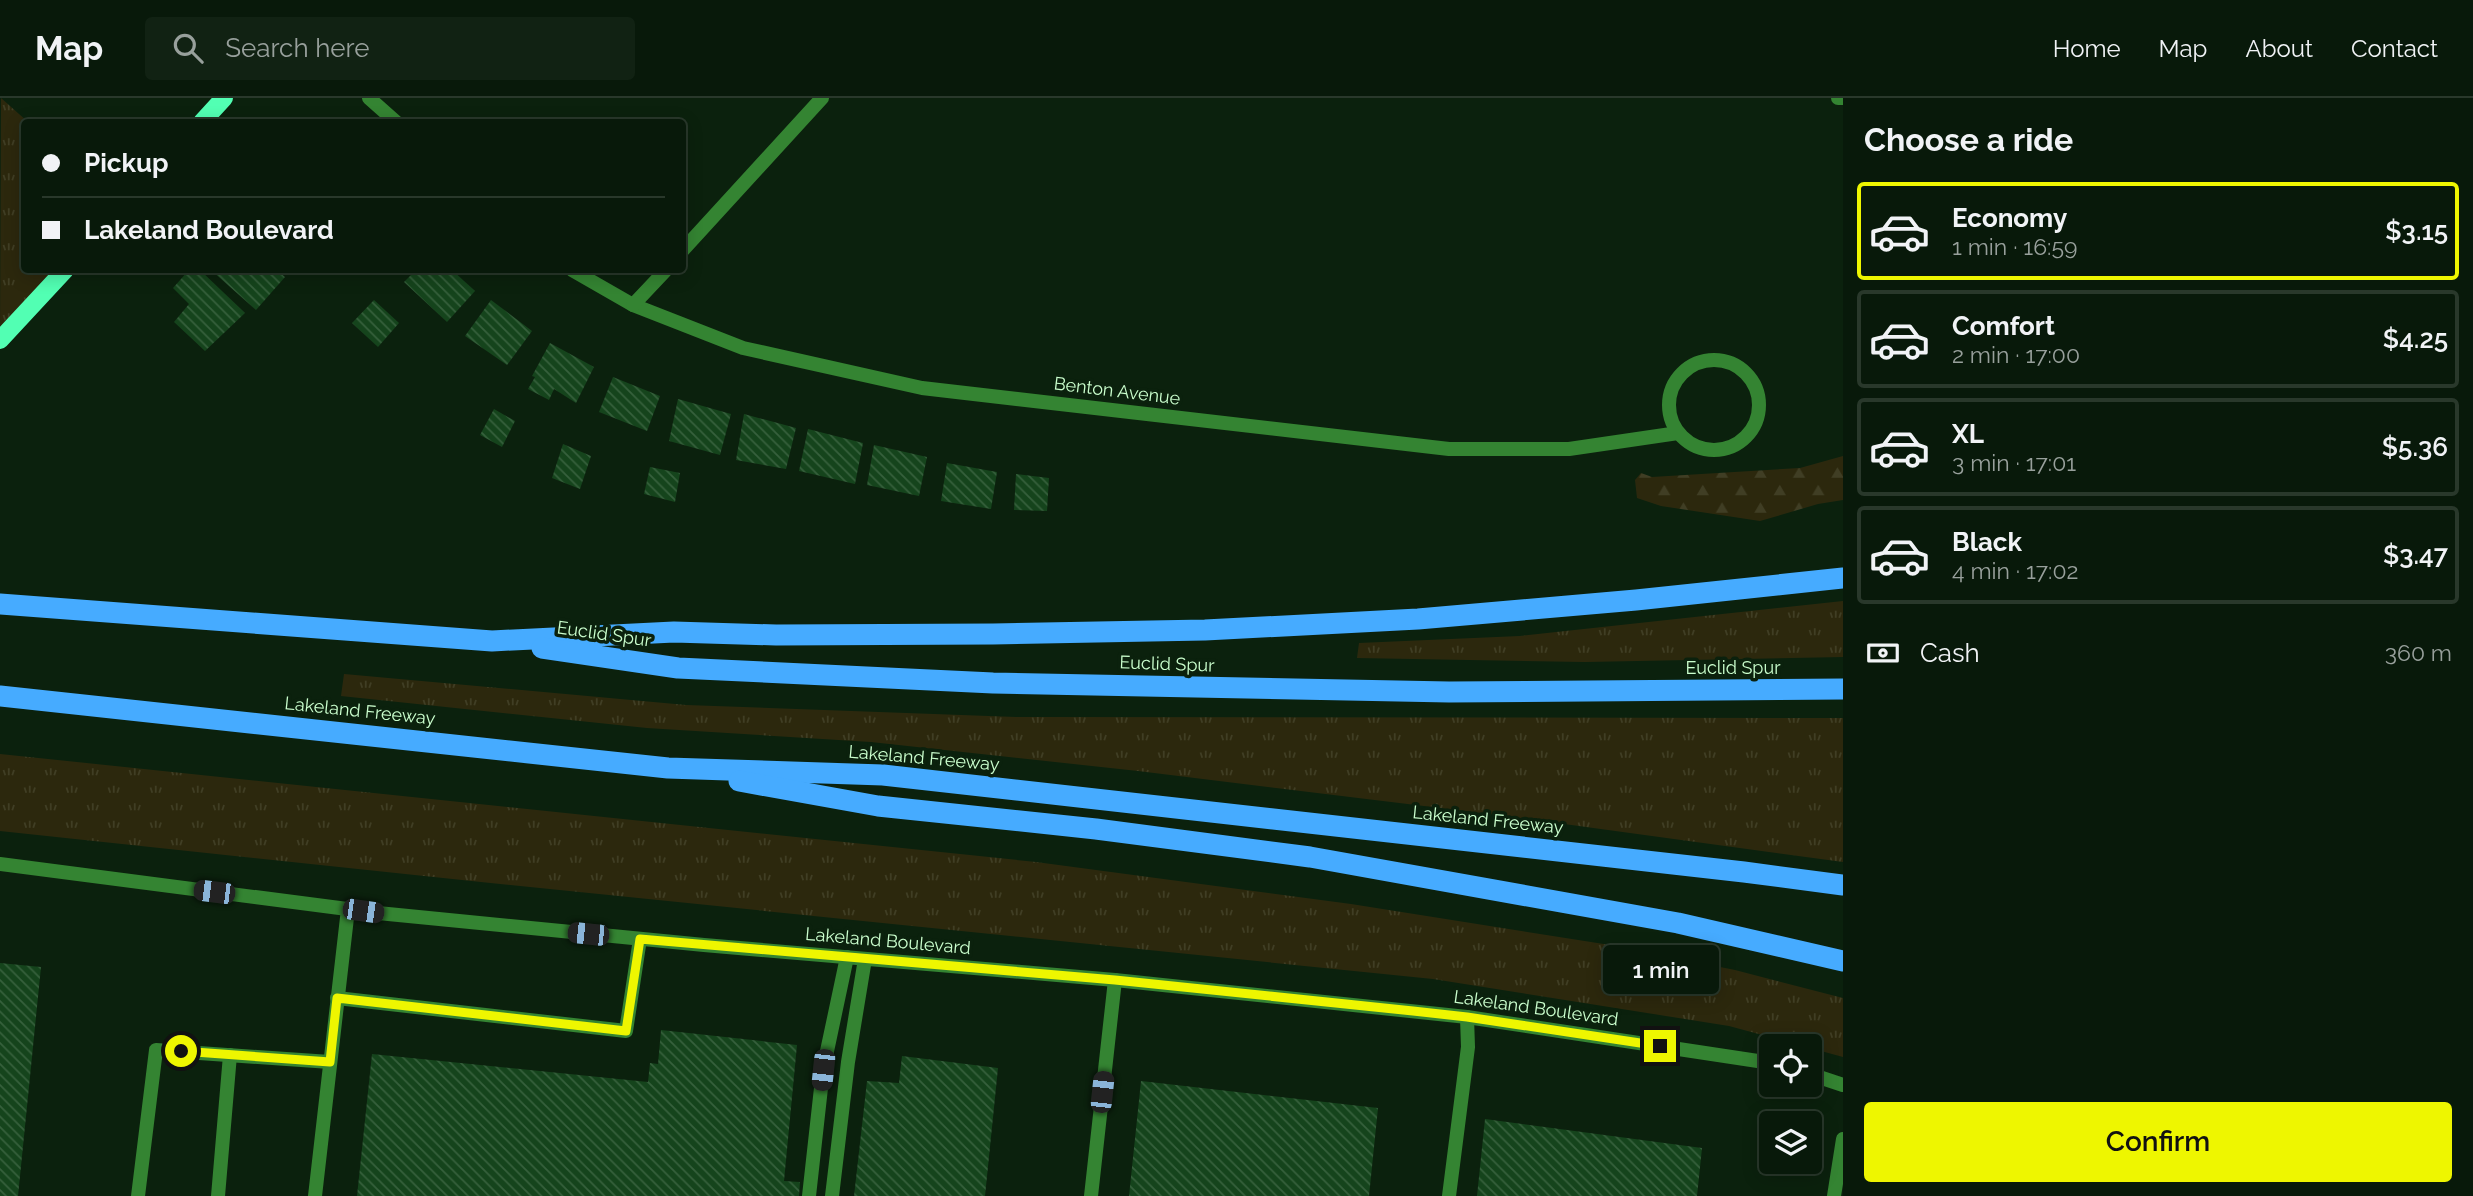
<!DOCTYPE html>
<meta charset="utf-8">
<style>
:root{--surface:#08190a;--page:#112213;--text:#f1f3f6;--muted:#98a09c;--line:#29382b;--accent:#eef600}
body{margin:0;font-family:Raleway,sans-serif;background:var(--page);color:var(--text);height:100vh;display:flex;flex-direction:column;font-size:26px;white-space:nowrap}
*{box-sizing:border-box;margin:0}
p{font-size:23px;color:var(--muted)}
.icon{flex:none;width:38px;height:38px;fill:none;stroke:currentColor;stroke-width:2;stroke-linecap:round;stroke-linejoin:round}
.map{position:relative;flex:1;overflow:hidden}
.details{display:flex;flex-direction:column;background:var(--surface);width:630px}
.details>*{flex:none}
.top-card{position:absolute;left:21px;top:21px;width:665px;height:154px;border-radius:7px;box-shadow:0 4px 18px #0003,0 0 0 2px var(--line);display:grid;align-content:center;height:154px;padding:0 21px;background:var(--surface)}
.fabs{position:absolute;left:1759px;top:936px;display:grid;gap:14px}
.fabs a{display:grid;place-items:center;width:63px;height:63px;border-radius:7px;background:var(--surface);box-shadow:0 4px 18px #0003,0 0 0 2px var(--line);font-size:35px}
.end{position:absolute;width:32px;height:32px;margin:-16px;border:9px solid #eef600;background:#111;box-shadow:0 0 0 4px #111}
.from{border-radius:50%}
.bubble{position:absolute;height:49px;border-radius:7px;background:var(--surface);box-shadow:0 4px 18px #0003,0 0 0 2px var(--line);font-size:23px;font-weight:600;line-height:49px;text-align:center}
.car{position:absolute;width:21px;height:42px;margin:-21px -10px;border-radius:9px;box-shadow:0 0 5px 2px #0007;background:linear-gradient(#222 24%,#8ab4d8 0 40%,#222 0 76%,#8ab4d8 0 86%,#222 0)}
.top-card b{display:flex;align-items:center;gap:24px;height:66px;font-size:26px}
.top-card b+b{border-top:2px solid var(--line)}
.top-card i{width:18px;height:18px;background:var(--text)}
ul{padding:0;list-style:none}
li{display:flex;align-items:center;gap:21px;height:98px;margin:0 14px 10px;padding:0 7px;border:4px solid var(--line);border-radius:7px}
li div{flex:1}
li b{display:block;font-size:26px}
li em{font-style:normal;font-weight:600}
li.on{border-color:var(--accent)}
li>.icon{width:63px;height:63px;stroke-width:1.5}
h2{padding:0 21px;font-size:32px;line-height:84px}
.pay{display:flex;align-items:center;gap:18px;height:77px;padding:0 21px;font-size:26px}
.pay p{margin-inline-start:auto}
.primary-button{display:flex;gap:14px;margin-top:auto;padding:14px 21px}
.primary-button a{flex:1;height:80px;border-radius:7px;background:var(--accent);color:#111;font-size:28px;font-weight:600;line-height:80px;text-align:center}
header{display:flex;align-items:center;gap:42px;box-sizing:border-box;height:98px;padding:0 35px;background:var(--surface);border-bottom:2px solid var(--line)}
header strong{font-size:33px}
nav{display:flex;gap:38px;margin-inline-start:auto;font-size:24px}
.search{width:490px;height:63px;background:var(--page);display:flex;align-items:center;gap:18px;box-sizing:border-box;padding:0 24px;border-radius:7px;color:var(--muted);font-size:26px}
main{display:flex;flex:1;min-height:0}
.map>svg:first-child{display:block}
.grass{fill:url(#grass-tufts)}
.forest{fill:url(#forest-firs)}
.building{fill:url(#building-back-hatch)}
.lines{fill:none;stroke-linecap:round;stroke-linejoin:round}
.service{stroke:#348432;stroke-width:14}
.minor{stroke:#348432;stroke-width:14}
.tertiary{stroke:#348432;stroke-width:14}
.primary{stroke:#52ffb3;stroke-width:18}
.motorway{stroke:#46abff;stroke-width:21}
.route{stroke:#eef600;stroke-width:9}
.labels{text-anchor:middle;stroke-width:7;stroke-linejoin:round;paint-order:stroke}
.street-label{font-size:18px;fill:#cbffce;stroke:#0b210d}
</style>
<header>
<strong>Map</strong>
<div class="search"><svg class="icon" aria-label="search" viewBox="0 0 24 24"><circle cx="10" cy="10" r="6"/><path d="M15 15l6 6"/></svg>Search here</div>
<nav><a>Home</a><a>Map</a><a>About</a><a>Contact</a></nav>
</header>
<main>
<div class="map">
<svg width="1843" height="1098" viewBox="0 0 1843 1098">
<defs>
<pattern id="grass-tufts" width="24" height="20" patternUnits="userSpaceOnUse" patternTransform="scale(1.75)"><rect width="24" height="20" fill="#2c280d"/><path d="M3 7l-1-3M5 7V3M7 7l1-3M15 17l-1-3M17 17v-4M19 17l1-3" fill="none" stroke="#403e24"/></pattern>
<pattern id="forest-firs" width="22" height="20" patternUnits="userSpaceOnUse" patternTransform="scale(1.75)"><rect width="22" height="20" fill="#2c280d"/><path d="M5 1l3.5 6h-7zM16 11l3.5 6h-7z" fill="#403e24"/></pattern>
<pattern id="building-back-hatch" width="6" height="6" patternUnits="userSpaceOnUse" patternTransform="scale(1.75)"><rect width="6" height="6" fill="#15441c"/><path d="M-1 5l2 2M0 0l6 6M5-1l2 2" fill="none" stroke="#36603c"/></pattern>
</defs>
<rect width="100%" height="100%" fill="#0b210d"/>
<g class="grass">
<path d="M 1,0 L 28,24 L 24,24 L 24,172 L 65,172 L 0,242 Z"/>
<path d="M 1843,503 L 1843,559 L 1585,564 L 1357,560 L 1359,545 L 1520,538 Z"/>
<path d="M 344,576 L 686,607 L 1016,619 L 1843,620 L 1843,764 L 1498,717 L 1138,673 L 871,644 L 647,630 L 341,598 Z"/>
<path d="M 0,656 L 1036,764 L 1351,806 L 1610,847 L 1735,872 L 1843,900 L 1843,959 L 1729,928 L 1433,881 L 481,784 L 0,733 Z"/>
</g>
<path class="forest" d="M 1843,358 L 1843,402 L 1818,406 L 1760,423 L 1661,408 L 1637,400 L 1635,382 L 1641,375 L 1652,379 L 1800,370 Z"/>
<g class="building">
<path d="M 189,172 L 200,172 L 245,215 L 205,253 L 174,224 L 189,206 L 173,190 Z"/>
<path d="M 211,172 L 277,172 L 285,179 L 256,212 Z"/>
<path d="M 416,172 L 452,172 L 475,193 L 447,224 L 404,184 Z"/>
<path d="M 374,202 L 399,225 L 378,249 L 352,225 Z"/>
<path d="M 491,202 L 532,233 L 507,267 L 465,238 Z"/>
<path d="M 550,245 L 594,269 L 576,305 L 554,291 L 549,302 L 528,291 L 535,279 L 532,278 Z"/>
<path d="M 613,279 L 660,298 L 647,333 L 599,314 Z"/>
<path d="M 678,301 L 731,316 L 720,357 L 669,343 Z"/>
<path d="M 494,311 L 515,323 L 502,349 L 480,337 Z"/>
<path d="M 744,316 L 796,330 L 786,371 L 736,362 Z"/>
<path d="M 808,331 L 863,345 L 855,386 L 799,373 Z"/>
<path d="M 563,346 L 591,358 L 580,391 L 552,380 Z"/>
<path d="M 874,347 L 927,359 L 919,398 L 867,387 Z"/>
<path d="M 947,365 L 997,374 L 991,411 L 941,403 Z"/>
<path d="M 650,369 L 680,375 L 675,404 L 644,396 Z"/>
<path d="M 1016,376 L 1049,380 L 1047,413 L 1014,412 Z"/>
<path d="M 0,865 L 41,869 L 18,1098 L 0,1098 Z"/>
<path d="M 661,932 L 797,947 L 784,1083 L 800,1084 L 799,1098 L 357,1098 L 372,956 L 648,984 L 650,965 L 658,966 Z"/>
<path d="M 902,958 L 998,970 L 985,1098 L 854,1098 L 867,983 L 899,985 Z"/>
<path d="M 1141,983 L 1378,1010 L 1369,1098 L 1129,1098 Z"/>
<path d="M 1485,1021 L 1702,1050 L 1697,1098 L 1477,1098 Z"/>
</g>
<g class="lines">
<g class="service">
<path d="M 337,900 L 626,933 L 640,841"/>
<path d="M 138,1098 L 156,952 L 330,964"/>
<path d="M 218,1098 L 230,957"/>
<path d="M 315,1098 L 348,811"/>
<path d="M 809,1098 L 823,972 L 847,859"/>
<path d="M 832,1098 L 848,964 L 865,861"/>
<path d="M 1091,1098 L 1115,882"/>
<path d="M 1449,1098 L 1468,949 L 1467,919"/>
<path d="M 1834,1098 L 1843,1041"/>
</g>
<g class="minor">
<path d="M 369,0 L 396,24"/>
<path d="M 1838,0 L 1843,0"/>
<path d="M 682,153 L 822,0"/>
<path d="M 572,172 L 633,207 L 743,250 L 922,290 L 1449,351 L 1569,351 L 1678,335"/>
<path d="M 633,207 L 666,172"/>
<circle cx="1714" cy="307" r="45"/>
</g>
<g class="tertiary">
<path d="M 0,766 L 378,815 L 704,847 L 1115,882 L 1467,919 L 1771,965"/>
<path d="M 1810,976 L 1843,987"/>
</g>
<g class="primary">
<path d="M 202,24 L 224,0"/>
<path d="M 0,242 L 65,172"/>
</g>
<g class="motorway">
<path d="M 0,506 L 492,543 L 674,534 L 776,537 L 993,536 L 1205,532 L 1418,521 L 1636,502 L 1843,480"/>
<path d="M 542,550 L 678,570 L 993,585 L 1449,594 L 1843,591"/>
<path d="M 0,598 L 668,670 L 883,677 L 1744,774 L 1843,787"/>
<path d="M 739,683 L 878,708 L 1096,731 L 1310,759 L 1678,825 L 1843,863"/>
</g>
</g>
<g class="lines">
<path class="route" d="M 181,953 L 330,964 L 337,900 L 626,933 L 640,841 L 1115,882 L 1413,913 L 1467,919 L 1660,948"/>
</g>
<g class="labels">
<g class="street-label">
<text transform="translate(1117 293) rotate(7)" y="6">Benton Avenue</text>
<text transform="translate(604 536) rotate(8)" y="6">Euclid Spur</text>
<text transform="translate(1167 566) rotate(2)" y="6">Euclid Spur</text>
<text x="1733" y="576">Euclid Spur</text>
<text transform="translate(360 613) rotate(6)" y="6">Lakeland Freeway</text>
<text transform="translate(924 660) rotate(5)" y="6">Lakeland Freeway</text>
<text transform="translate(1488 722) rotate(6)" y="6">Lakeland Freeway</text>
<text transform="translate(888 843) rotate(5)" y="6">Lakeland Boulevard</text>
<text transform="translate(1536 910) rotate(8)" y="6">Lakeland Boulevard</text>
</g>
</g>
</svg>
<div class="fabs">
<a><svg class="icon" aria-label="locate" viewBox="0 0 24 24"><circle cx="12" cy="12" r="6"/><path d="M12 2v4M12 18v4M2 12h4M18 12h4"/></svg></a>
<a><svg class="icon" aria-label="layers" viewBox="0 0 24 24"><path d="M12 4l9 5-9 5-9-5zM3 14l9 5 9-5"/></svg></a>
</div>
<i class="end from" style="left:181px;top:953px"></i>
<i class="end" style="left:1660px;top:948px"></i>
<div class="bubble" style="left:1603px;top:847px;width:116px">1 min</div>
<i class="car" style="left:214px;top:794px;rotate:277deg"></i>
<i class="car" style="left:363px;top:813px;rotate:98deg"></i>
<i class="car" style="left:588px;top:836px;rotate:276deg"></i>
<i class="car" style="left:823px;top:972px;rotate:186deg"></i>
<i class="car" style="left:1102px;top:994px;rotate:6deg"></i>
<div class="top-card">
<b><i class="from"></i>Pickup</b>
<b><i></i>Lakeland Boulevard</b>
</div>
</div>
<section class="details">
<h2>Choose a ride</h2>
<ul>
<li class="on"><svg class="icon" aria-label="car" viewBox="0 0 24 24"><path d="M5 17H2v-5l4-1 3-4h7l3 4 3 1v5h-3M9 17h6M6 11h13"/><circle cx="7" cy="17" r="2"/><circle cx="17" cy="17" r="2"/></svg><div><b>Economy</b><p>1 min · 16:59</p></div><em>$3.15</em></li>
<li><svg class="icon" aria-label="car" viewBox="0 0 24 24"><path d="M5 17H2v-5l4-1 3-4h7l3 4 3 1v5h-3M9 17h6M6 11h13"/><circle cx="7" cy="17" r="2"/><circle cx="17" cy="17" r="2"/></svg><div><b>Comfort</b><p>2 min · 17:00</p></div><em>$4.25</em></li>
<li><svg class="icon" aria-label="car" viewBox="0 0 24 24"><path d="M5 17H2v-5l4-1 3-4h7l3 4 3 1v5h-3M9 17h6M6 11h13"/><circle cx="7" cy="17" r="2"/><circle cx="17" cy="17" r="2"/></svg><div><b>XL</b><p>3 min · 17:01</p></div><em>$5.36</em></li>
<li><svg class="icon" aria-label="car" viewBox="0 0 24 24"><path d="M5 17H2v-5l4-1 3-4h7l3 4 3 1v5h-3M9 17h6M6 11h13"/><circle cx="7" cy="17" r="2"/><circle cx="17" cy="17" r="2"/></svg><div><b>Black</b><p>4 min · 17:02</p></div><em>$3.47</em></li>
</ul>
<div class="pay"><svg class="icon" aria-label="cash" viewBox="0 0 24 24"><path d="M3 7h18v10H3z"/><circle cx="12" cy="12" r="2"/></svg>Cash<p>360 m</p></div>
<div class="primary-button"><a>Confirm</a></div>
</section>
</main>
